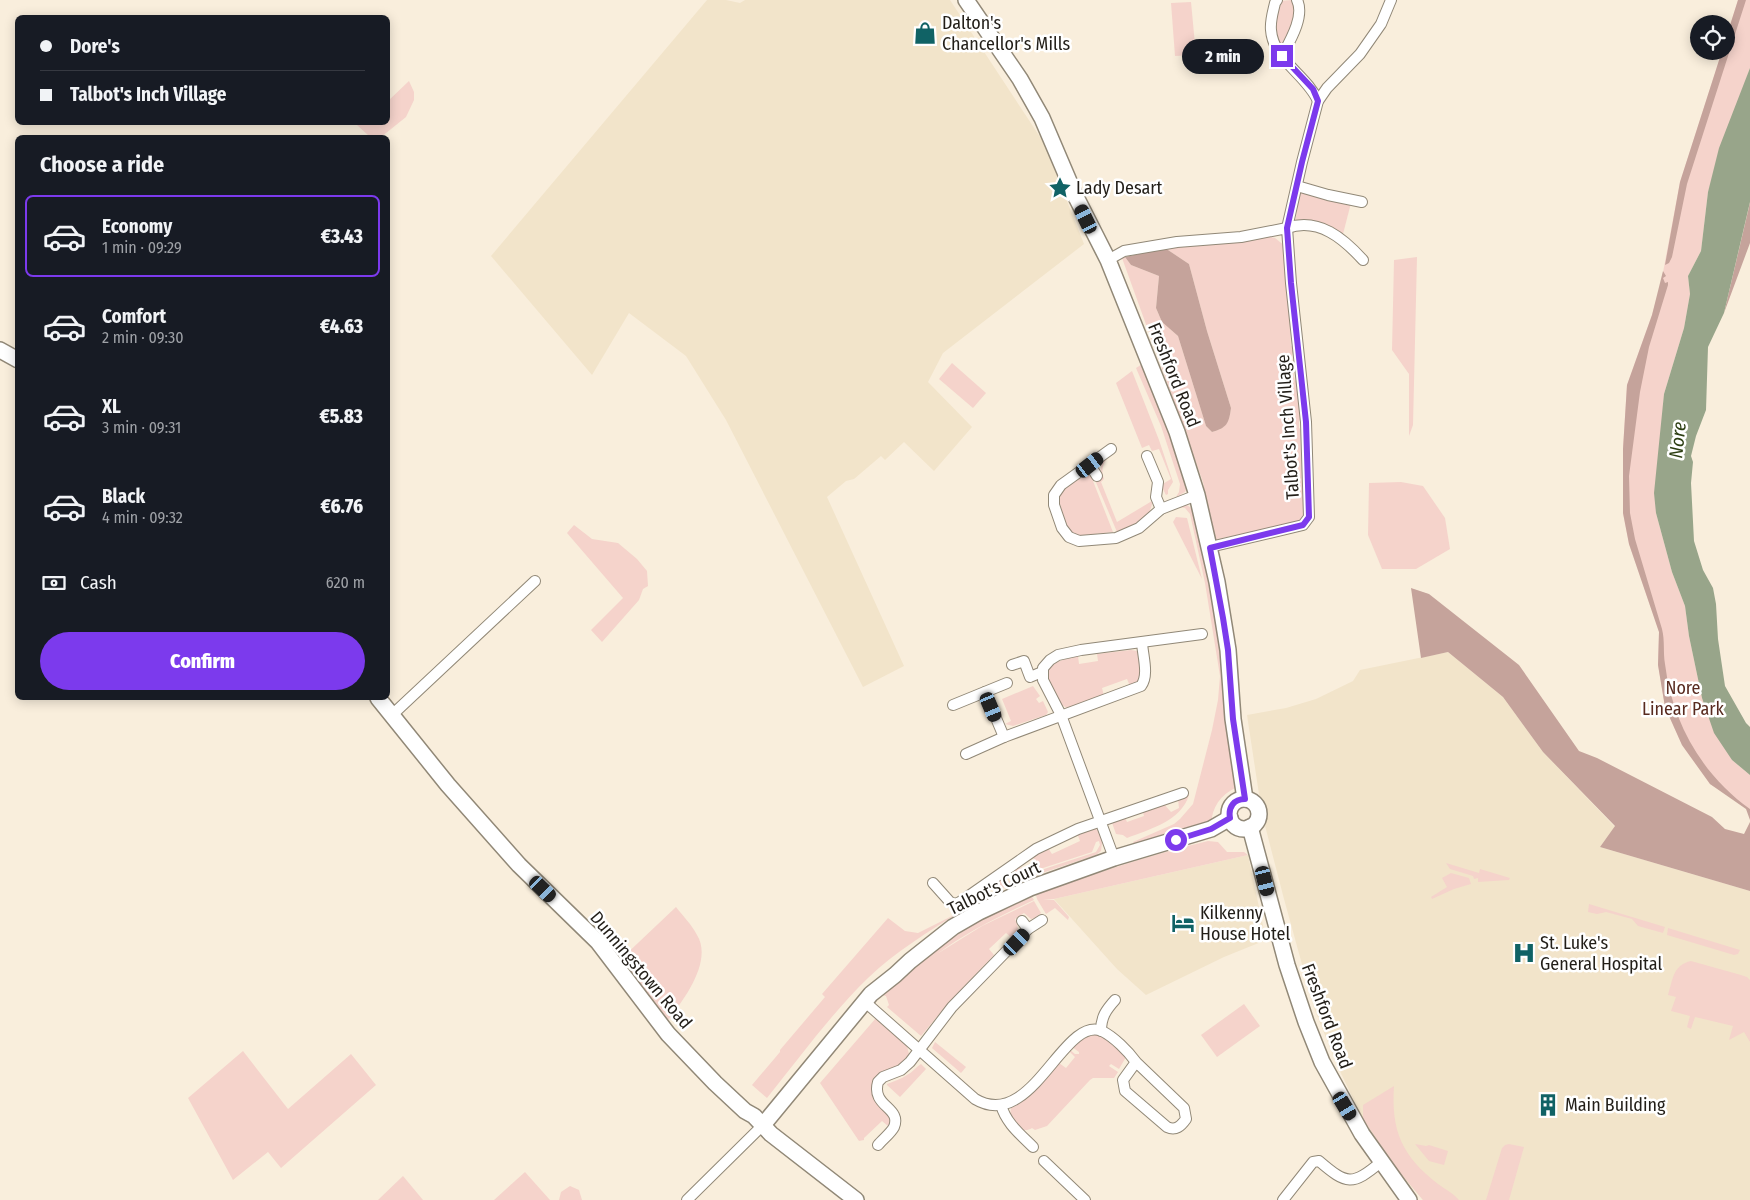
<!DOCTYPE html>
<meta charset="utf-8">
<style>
:root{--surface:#171b24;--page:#20242c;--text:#f1f3f6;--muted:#9ea1a6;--line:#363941;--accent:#7c3aed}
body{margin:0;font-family:"Fira Sans Condensed",sans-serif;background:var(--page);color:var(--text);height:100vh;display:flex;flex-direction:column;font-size:19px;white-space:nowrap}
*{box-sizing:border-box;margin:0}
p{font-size:16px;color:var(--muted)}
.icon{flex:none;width:28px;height:28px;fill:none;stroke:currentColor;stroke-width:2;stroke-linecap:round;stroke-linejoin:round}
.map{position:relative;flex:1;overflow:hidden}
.panel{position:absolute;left:15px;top:135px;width:375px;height:565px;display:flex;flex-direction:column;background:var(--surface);border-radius:8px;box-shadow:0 2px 12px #0003}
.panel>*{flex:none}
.top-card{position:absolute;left:15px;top:15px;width:375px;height:110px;border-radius:8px;box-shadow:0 2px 12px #0003;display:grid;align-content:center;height:110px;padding:0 25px;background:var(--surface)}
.controls{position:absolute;left:1690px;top:15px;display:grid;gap:10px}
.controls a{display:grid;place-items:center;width:45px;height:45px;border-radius:50%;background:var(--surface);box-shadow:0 2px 12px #0003;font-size:25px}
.end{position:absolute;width:22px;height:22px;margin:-11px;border:6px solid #7c3aed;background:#fff;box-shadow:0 0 0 2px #fff}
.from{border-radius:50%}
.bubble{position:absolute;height:35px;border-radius:18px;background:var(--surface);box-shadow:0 2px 12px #0003;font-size:16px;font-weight:800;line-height:35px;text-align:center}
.car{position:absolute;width:15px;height:30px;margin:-15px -8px;border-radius:6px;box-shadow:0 0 4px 1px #0007;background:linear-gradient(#222 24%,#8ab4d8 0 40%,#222 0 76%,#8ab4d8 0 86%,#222 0)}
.top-card b{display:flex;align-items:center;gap:18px;height:48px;font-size:19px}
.top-card b+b{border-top:1px solid var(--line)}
.top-card i{width:12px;height:12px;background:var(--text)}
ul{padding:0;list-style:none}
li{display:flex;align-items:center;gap:15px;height:82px;margin:0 10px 8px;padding:0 15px;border:2px solid transparent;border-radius:8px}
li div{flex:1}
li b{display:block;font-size:19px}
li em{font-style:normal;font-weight:800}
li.selected{border-color:var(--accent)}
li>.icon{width:45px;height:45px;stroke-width:1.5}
h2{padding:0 25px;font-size:22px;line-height:60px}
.pay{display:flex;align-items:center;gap:12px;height:55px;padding:0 25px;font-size:19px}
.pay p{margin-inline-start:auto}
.action{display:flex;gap:10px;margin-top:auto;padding:10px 25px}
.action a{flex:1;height:58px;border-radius:30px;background:var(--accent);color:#fff;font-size:20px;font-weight:800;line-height:58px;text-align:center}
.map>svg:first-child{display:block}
.built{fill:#f2e4ca}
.green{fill:#f5d3cb}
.forest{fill:#c5a39b}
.water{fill:#98a58a}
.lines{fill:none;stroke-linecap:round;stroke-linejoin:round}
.street-casing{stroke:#918877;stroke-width:12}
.secondary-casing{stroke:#918877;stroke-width:18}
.street{stroke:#fff;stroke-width:10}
.secondary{stroke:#fff;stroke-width:15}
.route{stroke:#7c3aed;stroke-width:6}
.labels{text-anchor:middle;stroke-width:5;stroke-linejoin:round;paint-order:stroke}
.poi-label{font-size:18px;fill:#221e18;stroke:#fff;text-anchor:start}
.street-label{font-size:18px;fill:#221e18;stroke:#fff}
.park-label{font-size:18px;fill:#582a1f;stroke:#fff}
.water-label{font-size:19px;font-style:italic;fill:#2c3e12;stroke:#fff}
</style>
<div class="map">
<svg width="1750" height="1200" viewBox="0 0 1750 1200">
<rect width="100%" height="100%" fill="#f9eedc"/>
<g class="built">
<path d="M 707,0 L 726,0 L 740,3 L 745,0 L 950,0 L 1044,143 L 1084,244 L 943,353 L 928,382 L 972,427 L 934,471 L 904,442 L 885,460 L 881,456 L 854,479 L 846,481 L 827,497 L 904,666 L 863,687 L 726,420 L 686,356 L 629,313 L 592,375 L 491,256 Z"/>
<path d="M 1448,652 L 1503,697 L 1543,752 L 1615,827 L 1600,847 L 1750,891 L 1750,1200 L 1423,1200 L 1397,1170 L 1363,1119 L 1337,1065 L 1314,1008 L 1284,899 L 1262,814 L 1247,715 L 1286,708 L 1316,699 L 1353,681 L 1360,670 Z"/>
<path d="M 1248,855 L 1266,940 L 1224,957 L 1146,995 L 1117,969 L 1054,899 Z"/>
</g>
<g class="green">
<path d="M 1291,0 L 1294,2 L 1296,18 L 1283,49 C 1270,33 1274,18 1281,1 Z"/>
<path d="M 1738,0 L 1750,0 L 1750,68 L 1708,192 L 1701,251 L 1688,276 L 1690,294 L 1684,328 L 1664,394 L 1656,513 L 1672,572 L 1685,606 L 1689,636 L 1702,698 L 1732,760 L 1750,775 L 1750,809 L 1710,784 L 1682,745 L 1665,707 L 1658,665 L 1659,632 L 1629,544 L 1623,513 L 1623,449 L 1627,385 L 1652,315 L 1661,283 L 1680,182 L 1722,51 L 1726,51 L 1726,38 Z"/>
<path d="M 1191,2 L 1196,55 L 1175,56 L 1171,3 Z"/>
<path d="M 409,81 L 414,92 L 414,100 L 406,117 L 381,137 L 368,137 L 369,136 L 357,125 L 361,123 L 388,122 L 388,101 Z"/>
<path d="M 1300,191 L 1351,203 L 1343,234 L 1295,223 Z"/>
<path d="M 1266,236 L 1275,238 L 1285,246 L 1291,346 L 1294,347 C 1294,350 1293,353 1292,355 C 1290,363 1294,374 1295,381 L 1299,381 L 1302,419 L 1299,421 L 1299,428 L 1303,431 L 1303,435 L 1301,436 L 1305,516 L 1303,520 L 1293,523 L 1213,540 L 1203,482 L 1122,258 L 1125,257 L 1131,265 L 1159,276 L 1156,308 L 1162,322 L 1178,336 L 1206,426 L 1212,432 C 1227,428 1229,422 1231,408 L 1207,331 L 1189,264 L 1165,248 Z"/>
<path d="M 1417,257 L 1413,425 L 1409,436 L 1409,374 L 1392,350 L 1394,260 Z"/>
<path d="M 952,363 L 986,393 L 973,408 L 939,379 Z"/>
<path d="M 1144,363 L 1177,447 L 1187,488 L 1185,492 L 1176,497 L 1179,492 L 1180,484 L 1161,426 L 1136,368 Z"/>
<path d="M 1132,371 L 1159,440 L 1173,482 L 1168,490 L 1168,494 L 1166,495 L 1161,485 L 1171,479 L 1159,449 L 1152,451 L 1149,445 L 1142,448 L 1116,383 Z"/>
<path d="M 1114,452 C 1104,460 1100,467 1104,479 L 1101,482 L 1117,522 L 1152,501 C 1153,518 1131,527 1117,532 L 1095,480 L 1102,477 C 1098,465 1104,458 1114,452 Z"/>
<path d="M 1086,475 L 1091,476 L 1093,481 L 1113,532 L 1077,536 C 1068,532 1067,525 1064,517 C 1053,488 1063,489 1086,475 Z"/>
<path d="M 1401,482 L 1423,486 L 1445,518 L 1450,549 L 1416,569 L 1382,569 L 1368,535 L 1369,483 Z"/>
<path d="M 1187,505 L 1194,510 L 1211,577 L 1223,661 L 1237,787 C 1220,795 1212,807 1211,825 L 1135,847 L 1133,842 L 1174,824 L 1180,819 L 1193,804 L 1212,730 L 1218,700 L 1220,676 L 1205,583 L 1190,514 L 1185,508 L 1179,507 Z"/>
<path d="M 1176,517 L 1187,518 L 1202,579 L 1173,522 Z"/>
<path d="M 574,525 L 592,539 L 618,543 L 637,559 L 647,571 L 648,586 L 643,589 L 639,600 L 602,642 L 591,630 L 623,598 L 567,533 Z"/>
<path d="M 1131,650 L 1137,651 C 1140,659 1142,673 1139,681 L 1130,686 L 1127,679 L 1102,688 L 1104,696 L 1067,708 L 1060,704 L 1047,678 L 1048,669 C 1057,660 1066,659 1078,656 L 1079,664 L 1098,661 L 1097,654 Z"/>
<path d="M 1033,686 L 1040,696 L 1036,699 L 1039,703 L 1043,701 L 1048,712 L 1046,715 L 1013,726 L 1005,724 L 1011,721 L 1002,699 Z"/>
<path d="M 1185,795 L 1189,795 C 1181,821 1150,829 1127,838 L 1123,835 L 1116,834 L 1111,820 L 1124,815 L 1127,822 L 1144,816 L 1142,809 L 1163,803 L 1171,812 L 1179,808 L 1178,799 Z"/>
<path d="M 1090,828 C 1100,828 1101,834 1104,842 L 1102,843 L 1101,851 L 1096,855 L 1039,874 L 1002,890 L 1038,871 L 1096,852 L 1100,845 L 1099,841 L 1096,842 L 1092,852 L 1037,870 L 1001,889 L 996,881 L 1004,876 L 1008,882 L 1018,876 L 1014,869 C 1021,866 1023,868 1028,873 L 1035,870 C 1030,855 1036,854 1048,848 L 1052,854 L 1080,841 L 1077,833 Z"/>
<path d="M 1208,841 L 1218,842 L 1227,852 L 1244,852 L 1248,855 L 1054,899 L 1043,899 L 1054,900 L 1069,917 L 1068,920 L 1055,908 L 1046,914 L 1037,899 L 1036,895 C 1092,874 1149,855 1208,841 Z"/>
<path d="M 1446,863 L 1479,873 L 1480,869 L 1510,878 L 1509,880 L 1478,882 L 1478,878 L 1474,879 L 1473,876 L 1450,869 Z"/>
<path d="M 1451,873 L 1469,878 L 1471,884 L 1454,889 L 1432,899 L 1431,897 L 1447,887 L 1442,878 Z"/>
<path d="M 1032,897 L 1034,900 C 1000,916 967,932 937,954 L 982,926 L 1034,901 L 1041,913 L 1035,918 L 1031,919 L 1024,913 L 1015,919 C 1019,928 1019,931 1012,938 L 1006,933 L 989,949 L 994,955 L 951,1000 L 921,1036 L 887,1007 L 889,1005 L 886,996 L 884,996 L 885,994 C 909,973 933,951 960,933 C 983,918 1008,908 1032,897 Z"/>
<path d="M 1589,904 L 1665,927 L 1663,933 L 1638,926 L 1632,919 L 1606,912 L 1597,914 L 1588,912 Z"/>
<path d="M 676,907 C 683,916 692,925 697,935 C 713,961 684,1000 668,1020 L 620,960 Z"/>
<path d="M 958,913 C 928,932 895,952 868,978 C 831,1014 800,1057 767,1098 L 752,1085 L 780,1052 L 780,1050 L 825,997 L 822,994 L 888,918 L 905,931 L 918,933 Z"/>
<path d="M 1668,928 L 1740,950 L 1738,954 L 1734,955 L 1667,935 Z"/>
<path d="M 1691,961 L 1741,975 L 1747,977 L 1750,980 L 1750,1042 L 1744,1032 L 1729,1040 L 1733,1026 L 1695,1017 L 1691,1029 L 1687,1027 L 1690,1016 L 1671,1011 L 1676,997 L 1668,995 C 1673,979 1673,965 1691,961 Z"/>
<path d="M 1244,1004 L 1260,1026 L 1217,1057 L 1201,1035 Z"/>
<path d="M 876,1018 L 907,1046 L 909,1054 C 904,1061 899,1066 891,1070 C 882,1075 871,1078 872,1091 C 872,1104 898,1114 888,1126 L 882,1121 L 864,1138 L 864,1140 L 859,1141 L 820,1083 Z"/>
<path d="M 1100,1034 L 1109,1040 L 1126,1057 L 1119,1069 L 1111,1064 L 1109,1066 L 1118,1072 L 1114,1078 L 1093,1078 L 1090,1080 L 1047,1126 L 1035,1130 L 1032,1128 C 1021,1135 1016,1123 1010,1115 L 1011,1108 L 1019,1104 L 1059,1063 L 1066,1068 L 1075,1057 L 1069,1051 L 1070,1050 L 1075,1054 L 1079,1054 L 1079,1052 L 1072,1047 C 1081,1039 1088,1035 1100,1034 Z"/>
<path d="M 935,1042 L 966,1067 L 961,1073 L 932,1048 Z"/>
<path d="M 243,1051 L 288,1109 L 351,1054 L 376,1085 L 281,1168 L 268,1152 L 233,1180 L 188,1098 Z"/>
<path d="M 921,1064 L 926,1069 L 900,1097 L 887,1085 L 887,1084 C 894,1081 901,1079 907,1075 C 913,1072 916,1067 921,1064 Z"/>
<path d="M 1394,1086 C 1391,1131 1402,1156 1438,1184 C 1445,1189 1453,1193 1459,1200 L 1423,1200 L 1397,1169 L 1363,1119 L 1363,1105 Z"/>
<path d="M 1415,1144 L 1426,1146 L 1429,1145 L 1448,1151 L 1444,1165 L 1429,1161 Z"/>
<path d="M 1509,1144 L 1524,1147 L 1509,1200 L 1486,1200 L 1502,1148 L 1505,1145 Z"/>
<path d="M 525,1172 L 550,1200 L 494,1200 Z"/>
<path d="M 403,1176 L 423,1200 L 378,1200 Z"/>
<path d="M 570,1186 L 579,1190 L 582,1200 L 559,1200 L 561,1192 Z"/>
</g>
<g class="forest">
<path d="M 1738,0 L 1746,0 L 1687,184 L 1672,257 L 1669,263 L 1665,265 L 1680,182 L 1722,51 L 1726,51 L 1726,38 Z"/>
<path d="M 1750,202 L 1750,243 L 1724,313 L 1749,207 Z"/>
<path d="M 1165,248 L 1189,264 L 1207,331 L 1231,408 C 1229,423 1227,428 1212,432 L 1206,426 L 1178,336 L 1162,322 L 1156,308 L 1159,276 L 1131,265 L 1125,257 Z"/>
<path d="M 1663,271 L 1666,276 L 1663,278 L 1665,283 L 1668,282 L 1668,285 L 1649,347 L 1640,392 L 1629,476 L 1630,513 L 1635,539 L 1662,629 C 1665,641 1663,652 1665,664 C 1672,722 1702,775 1750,809 L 1750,820 L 1746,809 L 1710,784 L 1682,745 L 1665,707 L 1658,665 L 1659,632 L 1629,544 L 1623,513 L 1623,449 L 1627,385 L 1652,315 Z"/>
<path d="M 1411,588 L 1429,594 L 1519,665 L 1579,751 L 1597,758 L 1712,817 L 1725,829 L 1744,834 L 1750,822 L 1750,891 L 1600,847 L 1615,826 L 1543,752 L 1503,697 L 1448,652 L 1421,658 Z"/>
</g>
<path class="water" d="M 1750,68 L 1750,202 L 1724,313 L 1708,347 L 1706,410 L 1696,436 L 1691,456 L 1693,462 L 1691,483 L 1694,541 L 1703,570 L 1713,588 L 1716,604 L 1718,639 L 1725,686 L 1746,723 L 1750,727 L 1750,775 L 1732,760 L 1714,733 L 1702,698 L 1689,636 L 1685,606 L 1672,572 L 1656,513 L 1654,493 L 1664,394 L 1684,328 L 1690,294 L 1688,276 L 1701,251 L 1708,192 L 1719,148 Z"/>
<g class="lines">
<defs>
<g id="street">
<path d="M 1277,0 L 1275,3 C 1273,12 1270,21 1271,30 C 1273,60 1307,75 1318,101"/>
<path d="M 1282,56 C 1290,41 1305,16 1297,0"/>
<path d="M 1297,186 L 1328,195 L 1362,202"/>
<path d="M 1108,260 L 1124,251 L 1177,242 L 1241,237 L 1287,228 L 1291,283 L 1306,422 L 1309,517 L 1303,525 L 1210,547"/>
<path d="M 1363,260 C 1344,239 1319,217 1287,228 L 1302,162 L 1318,101 L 1327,88 L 1360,54 L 1381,24 L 1391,0"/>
<path d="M 1111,449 L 1061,485 L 1054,495 L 1054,505 L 1062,528 L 1069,537 L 1079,541 L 1116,538 L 1139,528 L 1161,509 L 1197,495"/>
<path d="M 1147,456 L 1158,482 L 1156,497 L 1161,509"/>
<path d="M 1090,465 L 1097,476"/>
<path d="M 1012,665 L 1024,661 L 1030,677 L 1042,672"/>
<path d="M 985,692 L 1004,737"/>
<path d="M 953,705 L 1007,683"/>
<path d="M 392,715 L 535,581"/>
<path d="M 966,754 L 1004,737 L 1141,686 C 1149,675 1143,657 1142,643"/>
<path d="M 1114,858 L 1061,715 L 1043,680 L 1043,668 L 1050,660 L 1058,655 L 1081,650 L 1202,634"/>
<path d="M 933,883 L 950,902 L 955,904 L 960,902 L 1036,849 L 1078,829 L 1183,793"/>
<path d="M 1022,921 L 1028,929"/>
<path d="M 864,1001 L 975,1099 C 1032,1133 1063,1015 1102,1031 C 1114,1037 1128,1051 1136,1062 L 1123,1080 L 1125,1091 L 1167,1127 C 1176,1131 1181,1126 1186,1119 L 1184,1108 L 1136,1062"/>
<path d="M 1101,1031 C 1101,1017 1106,1010 1115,1000"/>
<path d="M 1001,1105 C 1006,1123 1020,1134 1033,1147"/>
<path d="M 878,1145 C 883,1139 891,1133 894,1127 C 902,1107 871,1107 878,1082 L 883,1077 L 901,1070 L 910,1062 L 952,1007 L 1028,929 L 1042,920"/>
<path d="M 1044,1161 L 1085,1200"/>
<path d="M 687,1200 L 763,1125"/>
<path d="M 1283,1200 L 1313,1162 L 1319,1161 C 1347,1185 1352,1186 1381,1162"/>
</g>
<g id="secondary">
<path d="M 966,0 L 1020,79 L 1042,118 L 1074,193 L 1108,260 L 1177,432 L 1197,495 L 1217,582 L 1228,650 L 1233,719 L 1245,799"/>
<path d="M 0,350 L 18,360"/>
<path d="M 378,698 L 448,785 L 519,865 L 598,942 L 668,1034 L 715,1083 L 745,1111 L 754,1116 L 771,1134 L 856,1200"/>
<circle cx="1244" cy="814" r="15"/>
<path d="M 1250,827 L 1287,965 L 1306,1022 L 1322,1062 L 1362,1134 L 1409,1200"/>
<path d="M 763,1125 L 871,994 L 895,975 L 910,961 L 953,927 L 979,912 L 1030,888 L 1114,858 L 1211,829 L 1230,818"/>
</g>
</defs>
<use href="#street" class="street-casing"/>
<use href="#secondary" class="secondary-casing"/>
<use href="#street" class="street"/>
<use href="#secondary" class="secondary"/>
</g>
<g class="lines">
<path class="route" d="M 1176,840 L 1211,829 L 1230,818 C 1228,807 1234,799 1245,799 L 1233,719 L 1228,650 L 1223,618 L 1210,548 L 1303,525 L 1309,517 L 1306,422 L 1291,283 L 1287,228 L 1302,162 L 1318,101 L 1313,89 L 1282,56"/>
</g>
<defs>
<symbol id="shop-bare" viewBox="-9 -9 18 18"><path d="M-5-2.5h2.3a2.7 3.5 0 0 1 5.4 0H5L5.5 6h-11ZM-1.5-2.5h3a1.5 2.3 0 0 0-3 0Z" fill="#106265" stroke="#fff" stroke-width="2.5" paint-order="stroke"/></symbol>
<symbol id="sight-bare" viewBox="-9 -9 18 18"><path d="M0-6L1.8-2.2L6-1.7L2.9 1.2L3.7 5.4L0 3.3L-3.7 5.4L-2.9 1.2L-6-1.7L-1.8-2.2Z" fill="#106265" stroke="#fff" stroke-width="2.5" paint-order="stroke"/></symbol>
<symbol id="hotel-bare" viewBox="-9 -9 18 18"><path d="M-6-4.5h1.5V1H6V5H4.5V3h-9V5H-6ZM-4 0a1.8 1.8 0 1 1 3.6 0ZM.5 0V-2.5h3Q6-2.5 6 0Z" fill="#106265" stroke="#fff" stroke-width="2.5" paint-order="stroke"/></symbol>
<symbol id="hospital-bare" viewBox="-9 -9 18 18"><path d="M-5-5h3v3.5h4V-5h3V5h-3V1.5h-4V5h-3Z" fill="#106265" stroke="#fff" stroke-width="2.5" paint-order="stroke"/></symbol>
<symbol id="building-bare" viewBox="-9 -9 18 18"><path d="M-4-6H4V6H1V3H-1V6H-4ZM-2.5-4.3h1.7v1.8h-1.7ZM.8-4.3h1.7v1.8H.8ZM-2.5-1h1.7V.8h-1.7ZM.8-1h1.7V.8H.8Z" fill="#106265" stroke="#fff" stroke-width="2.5" paint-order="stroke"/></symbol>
</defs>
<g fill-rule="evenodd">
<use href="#shop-bare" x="909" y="17" width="32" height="32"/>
<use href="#sight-bare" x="1044" y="172" width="32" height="32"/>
<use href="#hotel-bare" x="1167" y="907" width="32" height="32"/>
<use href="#hospital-bare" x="1508" y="937" width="32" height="32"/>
<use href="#building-bare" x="1532" y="1089" width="32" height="32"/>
</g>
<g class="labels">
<g class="poi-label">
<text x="942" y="29">Dalton's<tspan x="942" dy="21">Chancellor's Mills</tspan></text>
<text x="1076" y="194">Lady Desart</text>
<text x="1200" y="919">Kilkenny<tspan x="1200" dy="21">House Hotel</tspan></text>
<text x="1540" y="949">St. Luke's<tspan x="1540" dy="21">General Hospital</tspan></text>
<text x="1565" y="1111">Main Building</text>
</g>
<g class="street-label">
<text transform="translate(1174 375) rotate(68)" y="6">Freshford Road</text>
<text transform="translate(1288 427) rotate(-94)" y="6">Talbot's Inch Village</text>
<text transform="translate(994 888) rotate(-26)" y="6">Talbot's Court</text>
<text transform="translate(641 970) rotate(50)" y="6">Dunningstown Road</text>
<text transform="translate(1327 1016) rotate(69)" y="6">Freshford Road</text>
</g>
<g class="park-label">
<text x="1683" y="694">Nore<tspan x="1683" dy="21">Linear Park</tspan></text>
</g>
<g class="water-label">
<text transform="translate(1677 440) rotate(-84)" y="7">Nore</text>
</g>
</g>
</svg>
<div class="controls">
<a><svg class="icon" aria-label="locate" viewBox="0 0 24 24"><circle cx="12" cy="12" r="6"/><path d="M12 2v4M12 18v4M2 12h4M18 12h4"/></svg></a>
</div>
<i class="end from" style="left:1176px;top:840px"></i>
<i class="end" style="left:1282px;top:56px"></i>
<div class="bubble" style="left:1182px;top:39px;width:82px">2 min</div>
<i class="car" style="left:1086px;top:219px;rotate:334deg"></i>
<i class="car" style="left:1090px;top:465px;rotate:52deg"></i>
<i class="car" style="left:991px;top:707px;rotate:157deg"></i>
<i class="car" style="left:1265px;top:881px;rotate:166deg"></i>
<i class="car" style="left:543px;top:889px;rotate:134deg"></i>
<i class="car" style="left:1017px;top:942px;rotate:44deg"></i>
<i class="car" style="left:1345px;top:1106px;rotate:149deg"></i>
<div class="top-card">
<b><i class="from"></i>Dore's</b>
<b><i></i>Talbot's Inch Village</b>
</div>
<section class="panel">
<h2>Choose a ride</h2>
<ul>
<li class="selected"><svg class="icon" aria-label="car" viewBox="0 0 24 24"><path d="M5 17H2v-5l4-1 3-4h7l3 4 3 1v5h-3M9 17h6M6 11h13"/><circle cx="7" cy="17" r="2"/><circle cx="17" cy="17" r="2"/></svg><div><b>Economy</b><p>1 min · 09:29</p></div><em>€3.43</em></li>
<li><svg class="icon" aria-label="car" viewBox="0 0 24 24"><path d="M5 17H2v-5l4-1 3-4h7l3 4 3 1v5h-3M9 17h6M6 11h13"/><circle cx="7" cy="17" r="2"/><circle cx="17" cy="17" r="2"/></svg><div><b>Comfort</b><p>2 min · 09:30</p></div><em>€4.63</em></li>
<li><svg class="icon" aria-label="car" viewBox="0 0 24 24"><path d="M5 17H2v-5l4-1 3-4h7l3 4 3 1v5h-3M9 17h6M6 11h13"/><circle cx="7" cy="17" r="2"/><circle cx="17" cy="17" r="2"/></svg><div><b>XL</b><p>3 min · 09:31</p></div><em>€5.83</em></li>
<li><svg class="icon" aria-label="car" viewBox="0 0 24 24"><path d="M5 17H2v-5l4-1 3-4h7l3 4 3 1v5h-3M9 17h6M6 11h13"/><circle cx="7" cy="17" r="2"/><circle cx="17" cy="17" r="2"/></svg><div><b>Black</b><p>4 min · 09:32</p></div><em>€6.76</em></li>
</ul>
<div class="pay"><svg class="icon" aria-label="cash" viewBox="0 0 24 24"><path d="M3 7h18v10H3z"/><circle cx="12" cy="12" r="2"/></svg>Cash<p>620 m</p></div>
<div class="action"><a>Confirm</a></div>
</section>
</div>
